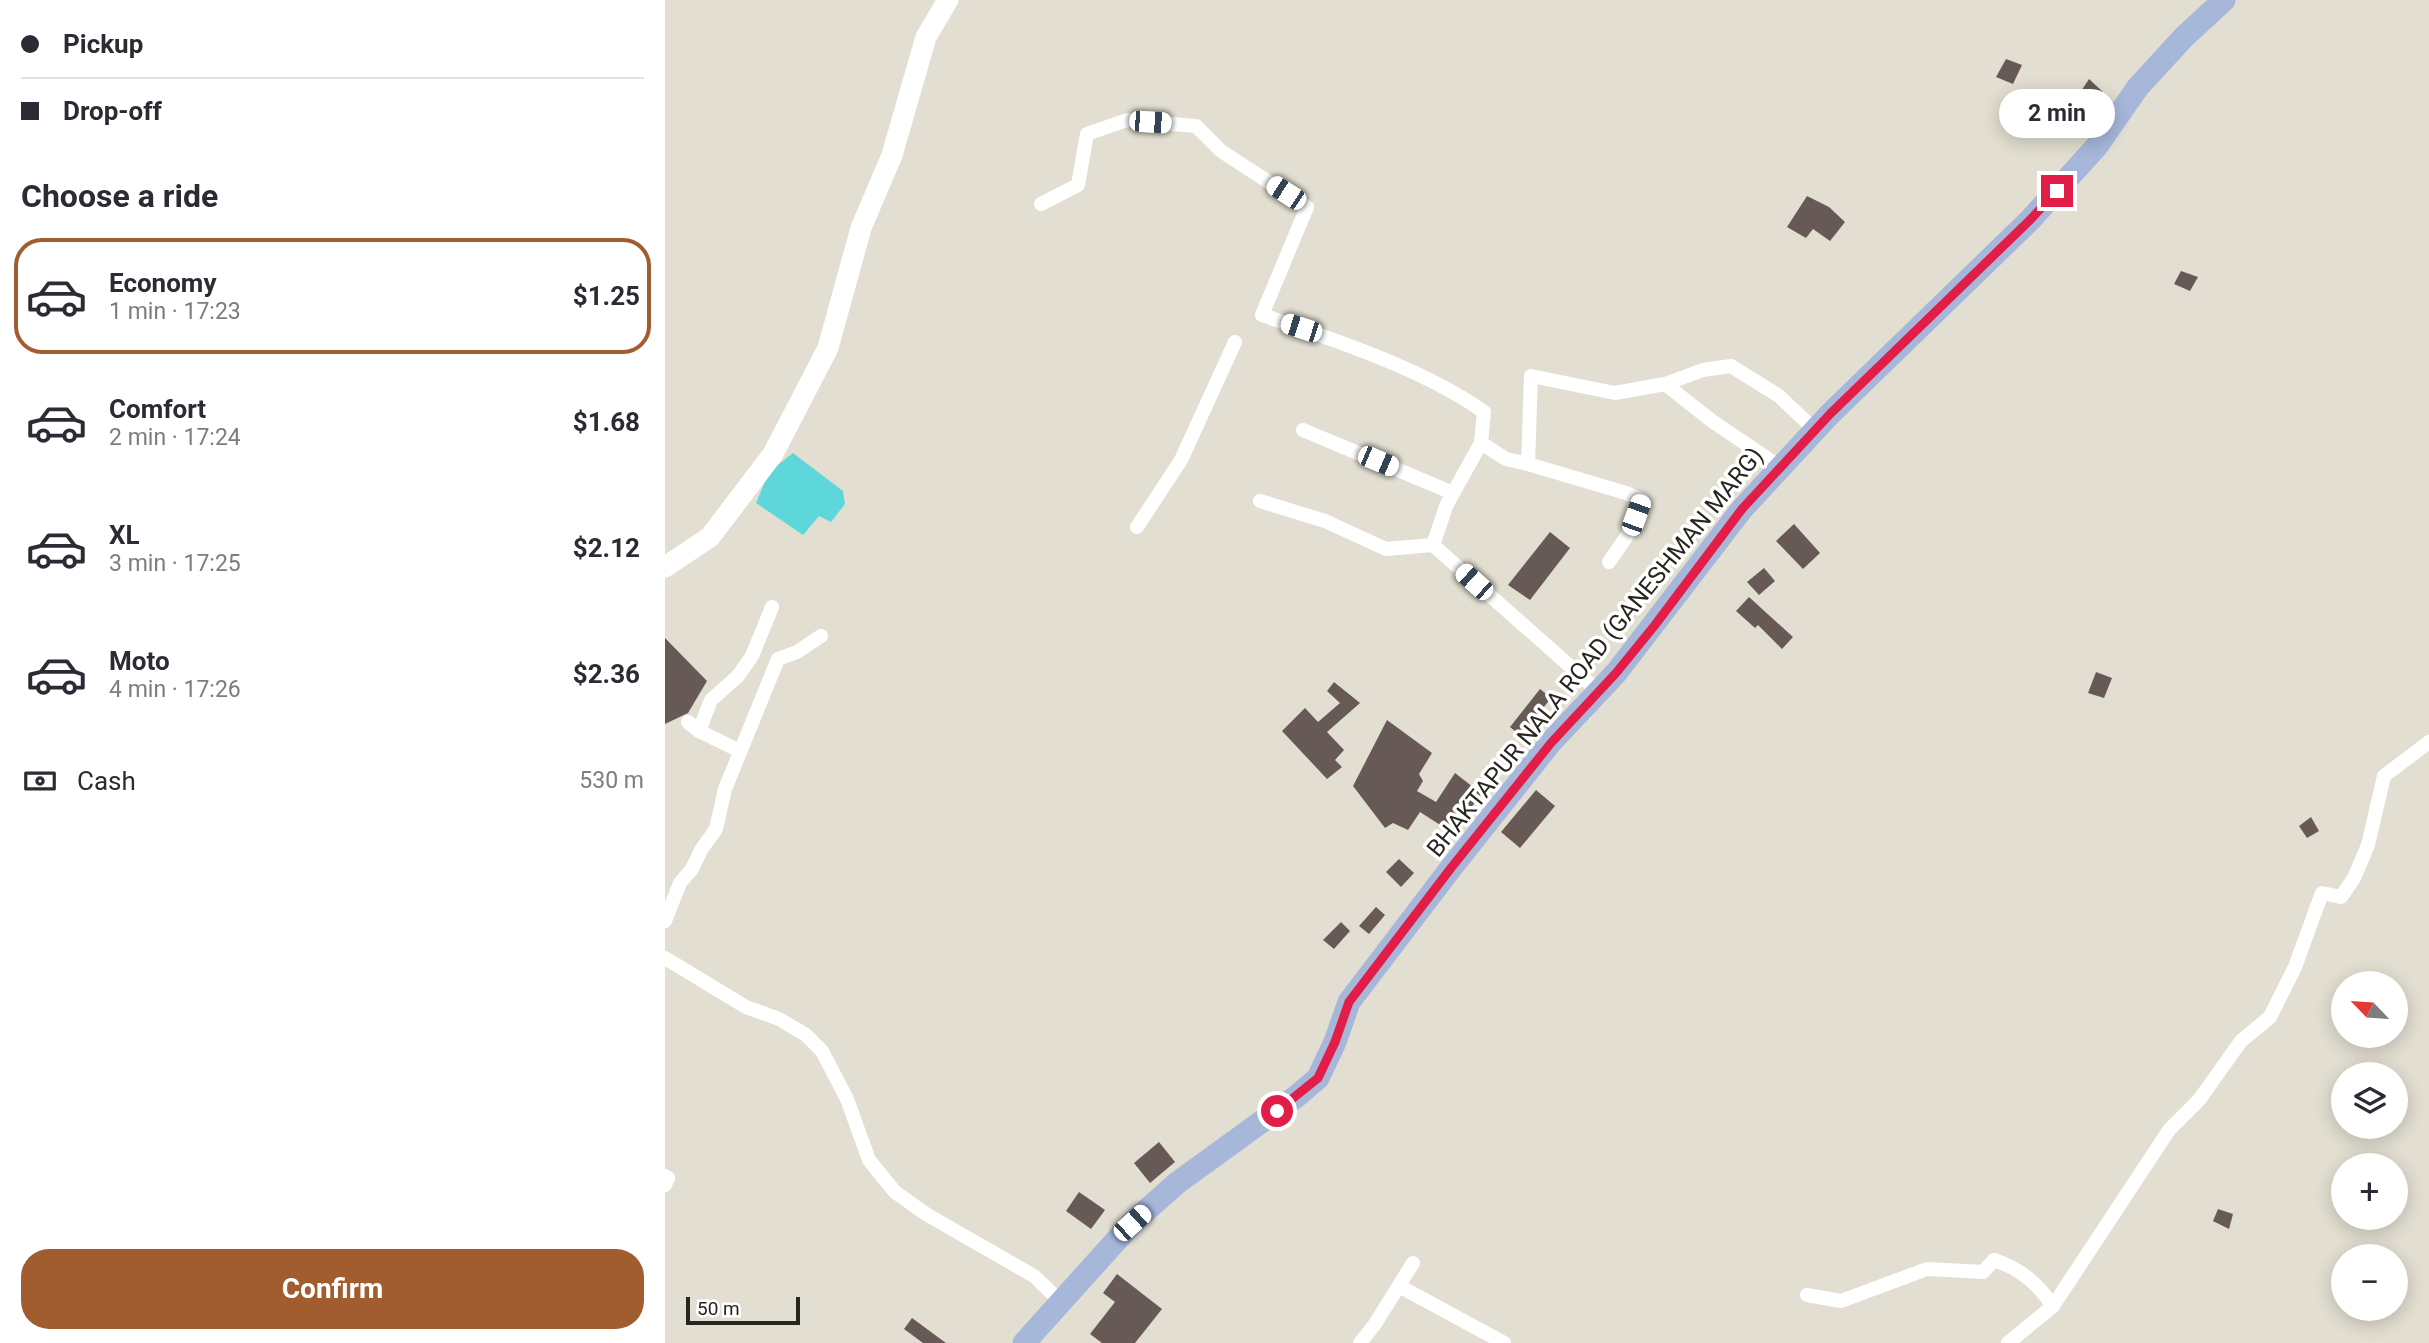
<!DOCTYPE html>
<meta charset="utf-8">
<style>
:root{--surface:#fff;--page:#f2f2f3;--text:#2b2b33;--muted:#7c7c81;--line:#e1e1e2;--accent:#a15d2f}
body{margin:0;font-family:Roboto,sans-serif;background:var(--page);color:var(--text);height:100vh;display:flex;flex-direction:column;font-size:26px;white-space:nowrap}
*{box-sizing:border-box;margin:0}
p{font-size:23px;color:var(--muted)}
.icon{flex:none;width:38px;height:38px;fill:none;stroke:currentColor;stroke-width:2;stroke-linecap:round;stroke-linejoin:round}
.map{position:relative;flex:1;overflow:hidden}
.drawer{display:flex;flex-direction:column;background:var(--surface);width:665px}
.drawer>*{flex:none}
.top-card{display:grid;align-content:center;height:154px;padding:0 21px;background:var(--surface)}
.needle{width:46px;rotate:295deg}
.tools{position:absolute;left:1666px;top:971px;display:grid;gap:14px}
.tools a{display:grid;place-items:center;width:77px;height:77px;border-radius:50%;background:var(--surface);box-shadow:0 4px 18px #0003;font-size:35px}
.scale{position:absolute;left:21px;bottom:18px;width:114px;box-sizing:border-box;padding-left:7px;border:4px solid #262520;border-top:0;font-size:19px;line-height:24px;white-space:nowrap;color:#262520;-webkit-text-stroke:5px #fff;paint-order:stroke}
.end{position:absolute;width:32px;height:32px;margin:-16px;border:9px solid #e11d48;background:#fff;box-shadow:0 0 0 4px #fff}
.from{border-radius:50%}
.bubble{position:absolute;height:49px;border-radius:24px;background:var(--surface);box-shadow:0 4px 18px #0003;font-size:23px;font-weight:700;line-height:49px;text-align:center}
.car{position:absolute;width:21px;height:42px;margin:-21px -10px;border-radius:9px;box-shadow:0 0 5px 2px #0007;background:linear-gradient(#fff 24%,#345 0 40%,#fff 0 76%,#345 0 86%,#fff 0)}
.top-card b{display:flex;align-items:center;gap:24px;height:66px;font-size:26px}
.top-card b+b{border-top:2px solid var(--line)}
.top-card i{width:18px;height:18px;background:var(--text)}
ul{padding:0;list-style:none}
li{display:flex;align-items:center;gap:21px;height:116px;margin:0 14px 10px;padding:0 7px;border:4px solid transparent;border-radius:28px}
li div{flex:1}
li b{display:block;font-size:26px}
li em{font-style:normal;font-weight:700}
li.current{border-color:var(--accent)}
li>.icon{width:63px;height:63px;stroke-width:1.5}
h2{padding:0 21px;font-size:32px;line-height:84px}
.pay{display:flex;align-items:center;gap:18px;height:77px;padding:0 21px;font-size:26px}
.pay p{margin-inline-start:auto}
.primary-button{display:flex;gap:14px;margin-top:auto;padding:14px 21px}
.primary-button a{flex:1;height:80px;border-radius:28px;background:var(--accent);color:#fff;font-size:28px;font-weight:700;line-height:80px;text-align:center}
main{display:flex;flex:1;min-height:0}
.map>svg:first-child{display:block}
.water{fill:#5ed7db}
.building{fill:#675a56}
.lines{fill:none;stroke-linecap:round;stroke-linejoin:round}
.street{stroke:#fff;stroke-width:14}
.secondary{stroke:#fff;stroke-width:21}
.primary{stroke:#a6b7da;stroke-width:23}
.route{stroke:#e11d48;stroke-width:9}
.labels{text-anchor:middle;stroke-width:7;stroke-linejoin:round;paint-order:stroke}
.street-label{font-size:24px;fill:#262520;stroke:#fff}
</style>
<main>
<section class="drawer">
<div class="top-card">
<b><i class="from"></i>Pickup</b>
<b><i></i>Drop-off</b>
</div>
<h2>Choose a ride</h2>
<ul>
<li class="current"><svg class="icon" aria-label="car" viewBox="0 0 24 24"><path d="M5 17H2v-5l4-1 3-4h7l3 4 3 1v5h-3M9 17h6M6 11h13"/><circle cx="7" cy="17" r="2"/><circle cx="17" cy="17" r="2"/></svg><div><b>Economy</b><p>1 min · 17:23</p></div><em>$1.25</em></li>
<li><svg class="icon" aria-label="car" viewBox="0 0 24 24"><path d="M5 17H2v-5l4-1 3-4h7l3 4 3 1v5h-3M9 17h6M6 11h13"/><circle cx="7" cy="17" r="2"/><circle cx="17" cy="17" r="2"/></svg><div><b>Comfort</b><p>2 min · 17:24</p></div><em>$1.68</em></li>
<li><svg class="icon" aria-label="car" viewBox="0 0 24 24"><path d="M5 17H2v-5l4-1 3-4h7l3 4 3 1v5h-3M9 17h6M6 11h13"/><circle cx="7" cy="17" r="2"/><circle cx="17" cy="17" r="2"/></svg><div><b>XL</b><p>3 min · 17:25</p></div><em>$2.12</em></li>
<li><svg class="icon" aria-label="car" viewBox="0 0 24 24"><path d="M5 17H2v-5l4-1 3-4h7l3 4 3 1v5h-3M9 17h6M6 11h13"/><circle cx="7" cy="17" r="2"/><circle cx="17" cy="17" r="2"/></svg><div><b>Moto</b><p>4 min · 17:26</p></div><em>$2.36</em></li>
</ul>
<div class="pay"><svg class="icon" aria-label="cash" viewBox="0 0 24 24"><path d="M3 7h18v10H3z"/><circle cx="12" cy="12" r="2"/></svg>Cash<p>530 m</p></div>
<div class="primary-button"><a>Confirm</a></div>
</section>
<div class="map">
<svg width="1764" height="1343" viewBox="0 0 1764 1343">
<rect width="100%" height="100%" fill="#e2ded1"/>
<path class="water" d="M 128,453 L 178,491 L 180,504 L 166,522 L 154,516 L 138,535 L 91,503 L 104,472 Z"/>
<g class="building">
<path d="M 1341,59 L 1357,65 L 1348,84 L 1331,77 Z"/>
<path d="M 1424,79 L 1438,92 L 1411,127 L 1399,117 Z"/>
<path d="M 1358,98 L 1382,118 L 1368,132 L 1345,111 Z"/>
<path d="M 1142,196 L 1164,207 L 1180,222 L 1165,241 L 1148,229 L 1141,238 L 1122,227 Z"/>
<path d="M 1516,271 L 1533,277 L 1525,291 L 1509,284 Z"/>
<path d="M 1129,524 L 1155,553 L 1138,569 L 1111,541 Z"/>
<path d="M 885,532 L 905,548 L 865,600 L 843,585 Z"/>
<path d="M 1099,568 L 1110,581 L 1094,595 L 1082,582 Z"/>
<path d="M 1084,597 L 1128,637 L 1117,649 L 1093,625 L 1090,628 L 1071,611 Z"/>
<path d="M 0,638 L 42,681 L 23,713 L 0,724 Z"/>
<path d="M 1431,672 L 1447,678 L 1439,698 L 1423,693 Z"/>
<path d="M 669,682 L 695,703 L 662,732 L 679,750 L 670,760 L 677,767 L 662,779 L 617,731 L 640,708 L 653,722 L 675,703 L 662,691 Z"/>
<path d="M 875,689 L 886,698 L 856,736 L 845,727 Z"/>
<path d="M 722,720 L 767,753 L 754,774 L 758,781 L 752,791 L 771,802 L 790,773 L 817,794 L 786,832 L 755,812 L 743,830 L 728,823 L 720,828 L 688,786 Z"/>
<path d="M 871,790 L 890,806 L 855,848 L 836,832 Z"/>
<path d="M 1646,817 L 1654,831 L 1642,838 L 1634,826 Z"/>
<path d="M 734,859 L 749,873 L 736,887 L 721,872 Z"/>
<path d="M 711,907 L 720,915 L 704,934 L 694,926 Z"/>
<path d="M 676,922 L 685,931 L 669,949 L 658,940 Z"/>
<path d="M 494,1142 L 510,1162 L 485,1183 L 469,1163 Z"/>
<path d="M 414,1192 L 440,1210 L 426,1229 L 401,1211 Z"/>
<path d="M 1553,1209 L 1568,1214 L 1564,1229 L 1548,1221 Z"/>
<path d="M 452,1274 L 497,1309 L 470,1343 L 437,1343 L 425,1334 L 450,1302 L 438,1293 Z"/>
<path d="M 247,1318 L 281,1343 L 258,1343 L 239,1329 Z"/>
</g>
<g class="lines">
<g class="street">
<path d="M 376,204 L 413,185 L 422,134 L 462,120 L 531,126 L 556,151 L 642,207 L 597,315 C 667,339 759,369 819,412 L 816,443 L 782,504 L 768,545 L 933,691"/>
<path d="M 638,430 L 788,493"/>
<path d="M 816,443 L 841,459 L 863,464"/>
<path d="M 1115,467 L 1047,421 L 1000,384 L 1038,370 L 1066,366 L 1114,396 L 1150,430"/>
<path d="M 595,501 L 660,521 L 721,549 L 768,545"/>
<path d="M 472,527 L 516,460 L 570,342"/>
<path d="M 944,562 L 966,530 L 977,500 L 961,493 L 863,464 L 866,376 L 950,393 L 1000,384"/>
<path d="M 23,722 L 34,731 L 46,700 L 73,676 L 87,656 L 107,607"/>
<path d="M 34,731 L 75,751"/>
<path d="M 0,921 L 15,883 L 27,869 L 36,850 L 51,829 L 60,789 L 113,659 L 132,652 L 156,636"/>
<path d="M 0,958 L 81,1007 L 114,1019 L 141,1035 L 157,1051 L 182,1099 L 204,1160 L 230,1192 L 261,1214 L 369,1276 L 396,1302"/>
<path d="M 0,1176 L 3,1178 L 0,1185"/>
<path d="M 734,1286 L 839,1343"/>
<path d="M 1142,1295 L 1176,1301 L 1262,1269 L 1318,1272 L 1329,1260 C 1356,1269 1372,1283 1388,1306"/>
<path d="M 695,1343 L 710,1324 L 748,1263"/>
<path d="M 1343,1343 L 1388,1306 L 1504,1130 L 1534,1100 L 1576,1041 L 1605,1017 L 1630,967 L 1657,893 L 1676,897 L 1689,878 L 1703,845 L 1719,776 L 1764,742"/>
</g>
<path class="secondary" d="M 0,567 L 45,537 L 108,454 L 163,348 L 196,228 L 227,155 L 261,37 L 283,0"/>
<path class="primary" d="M 359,1343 L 467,1223 L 512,1183 L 632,1096 L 653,1078 L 670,1042 L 684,1002 L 786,868 L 886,742 L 951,673 L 1077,509 L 1165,414 L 1365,220 L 1432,146 L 1473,87 L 1519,37 L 1559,0"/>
</g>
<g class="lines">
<path class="route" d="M 612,1111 L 653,1078 L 670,1042 L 684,1002 L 786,868 L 886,743 L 951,673 L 990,625 L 1077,509 L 1165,414 L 1365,220 L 1392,191"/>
</g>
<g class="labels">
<g class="street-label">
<text transform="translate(930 652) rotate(-51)" y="8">BHAKTAPUR NALA ROAD (GANESHMAN MARG)</text>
</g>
</g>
</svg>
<div class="tools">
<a><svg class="needle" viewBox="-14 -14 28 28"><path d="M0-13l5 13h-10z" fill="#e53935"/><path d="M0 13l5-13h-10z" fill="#7c7c81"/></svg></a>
<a><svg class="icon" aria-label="layers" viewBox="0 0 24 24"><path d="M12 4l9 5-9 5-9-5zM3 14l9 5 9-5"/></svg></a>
<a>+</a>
<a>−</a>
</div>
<div class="scale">50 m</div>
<i class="end from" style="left:612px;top:1111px"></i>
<i class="end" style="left:1392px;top:191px"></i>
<div class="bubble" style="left:1334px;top:89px;width:116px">2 min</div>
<i class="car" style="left:485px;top:122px;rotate:94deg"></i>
<i class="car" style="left:621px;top:193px;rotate:303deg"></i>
<i class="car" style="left:636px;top:328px;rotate:288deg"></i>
<i class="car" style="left:713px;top:461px;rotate:113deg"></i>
<i class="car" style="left:971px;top:515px;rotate:20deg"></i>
<i class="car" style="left:809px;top:582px;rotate:312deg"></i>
<i class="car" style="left:467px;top:1223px;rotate:48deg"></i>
</div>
</main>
